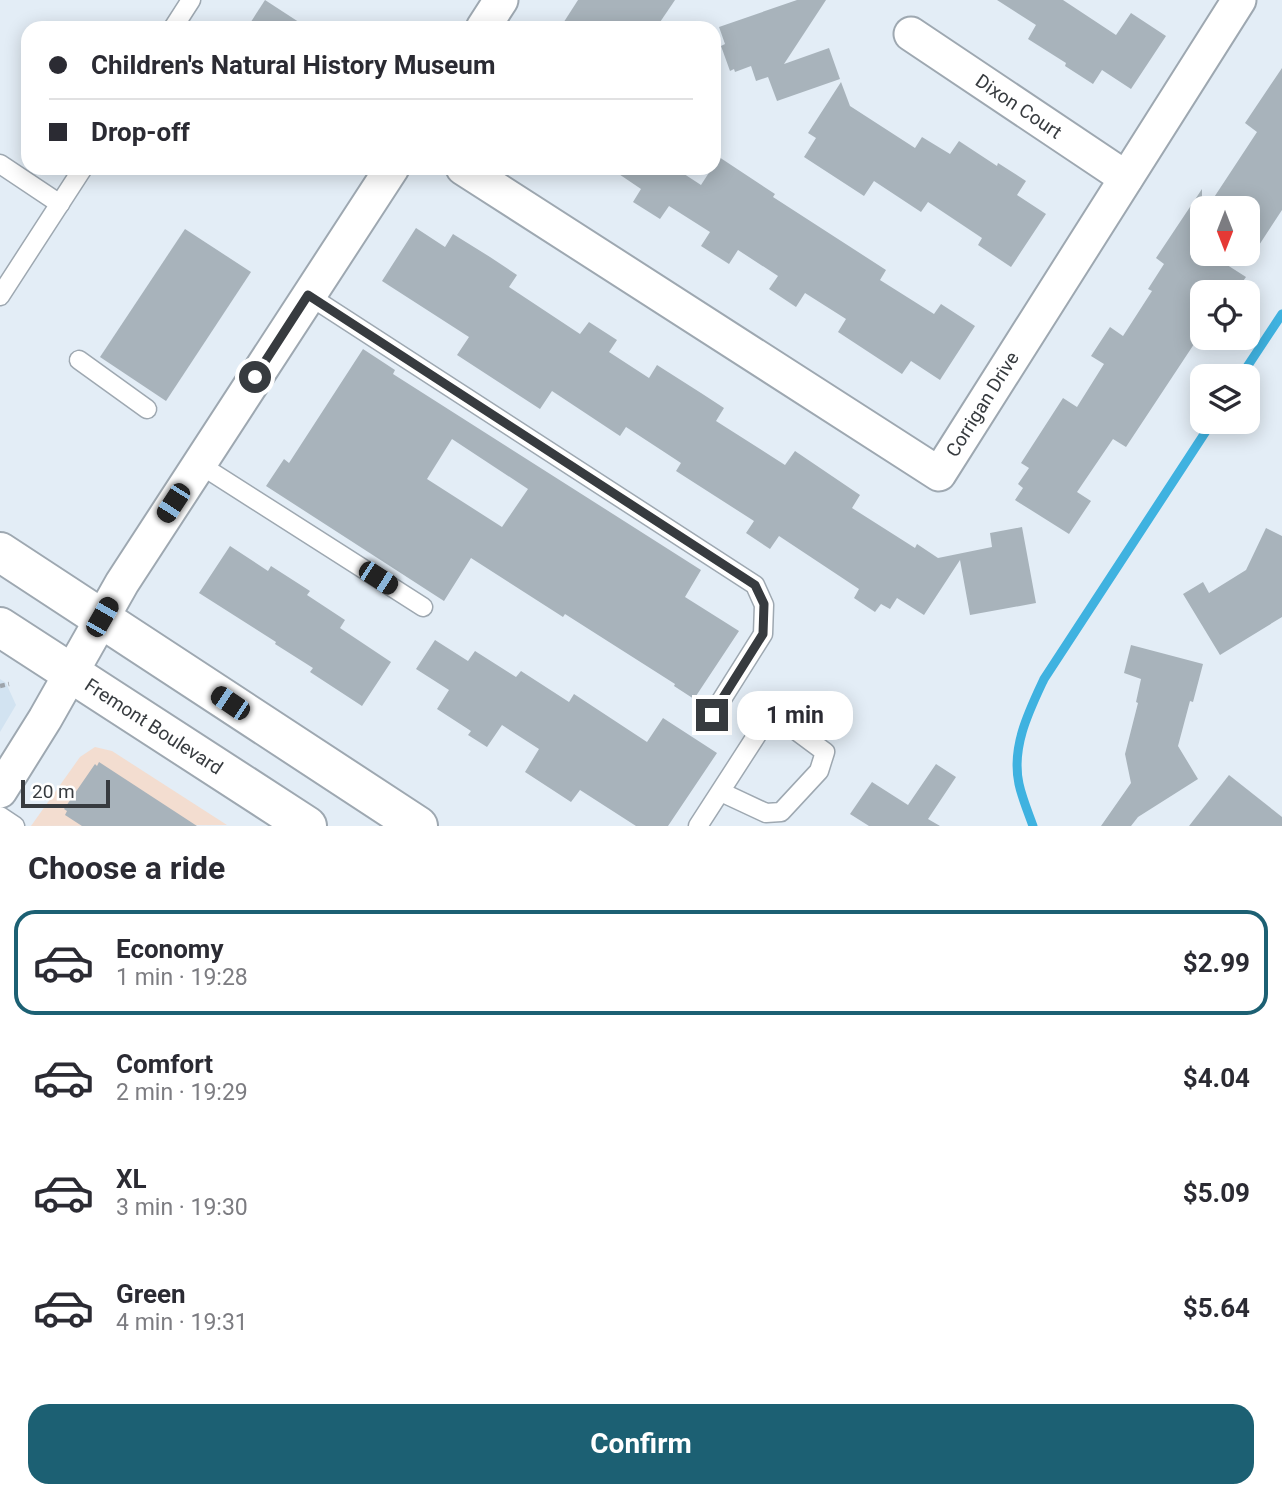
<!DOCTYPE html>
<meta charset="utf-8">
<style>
:root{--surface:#fff;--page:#f7f7f7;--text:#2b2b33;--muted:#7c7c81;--line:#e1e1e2;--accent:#1c6073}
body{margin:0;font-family:Roboto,sans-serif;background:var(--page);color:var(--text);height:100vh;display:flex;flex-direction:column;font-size:26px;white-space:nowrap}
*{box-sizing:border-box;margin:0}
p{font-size:23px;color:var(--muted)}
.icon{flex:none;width:38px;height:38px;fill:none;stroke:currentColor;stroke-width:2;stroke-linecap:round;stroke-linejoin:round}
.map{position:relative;height:826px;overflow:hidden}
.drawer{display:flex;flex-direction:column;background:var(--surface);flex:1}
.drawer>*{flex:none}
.top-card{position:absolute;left:21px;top:21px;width:700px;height:154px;border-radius:21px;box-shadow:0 4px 18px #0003;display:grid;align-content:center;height:154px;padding:0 28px;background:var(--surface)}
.needle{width:46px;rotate:180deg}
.buttons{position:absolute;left:1190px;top:196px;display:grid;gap:14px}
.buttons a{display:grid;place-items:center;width:70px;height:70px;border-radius:14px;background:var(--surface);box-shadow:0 4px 18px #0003;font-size:35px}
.scale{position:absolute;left:21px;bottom:18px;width:89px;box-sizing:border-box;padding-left:7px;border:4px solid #373b3f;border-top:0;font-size:19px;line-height:24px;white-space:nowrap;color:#373b3f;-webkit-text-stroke:5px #fff;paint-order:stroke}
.end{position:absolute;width:32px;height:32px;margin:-16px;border:9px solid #373b3f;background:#fff;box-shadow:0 0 0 4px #fff}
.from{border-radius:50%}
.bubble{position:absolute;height:49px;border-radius:21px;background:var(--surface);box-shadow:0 4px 18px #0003;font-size:23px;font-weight:700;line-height:49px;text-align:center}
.car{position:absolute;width:21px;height:42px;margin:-21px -10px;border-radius:9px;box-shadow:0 0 5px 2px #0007;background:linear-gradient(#222 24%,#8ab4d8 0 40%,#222 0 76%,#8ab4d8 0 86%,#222 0)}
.top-card b{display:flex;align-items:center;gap:24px;height:66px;font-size:26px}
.top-card b+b{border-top:2px solid var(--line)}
.top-card i{width:18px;height:18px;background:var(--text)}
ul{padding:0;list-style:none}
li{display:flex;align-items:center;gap:21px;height:105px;margin:0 14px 10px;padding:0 14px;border:4px solid transparent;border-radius:21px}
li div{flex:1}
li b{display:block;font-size:26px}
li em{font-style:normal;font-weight:700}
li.active{border-color:var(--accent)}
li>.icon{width:63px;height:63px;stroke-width:1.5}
h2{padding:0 28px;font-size:32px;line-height:84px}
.button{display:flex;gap:14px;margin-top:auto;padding:14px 28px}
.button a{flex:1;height:80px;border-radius:21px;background:var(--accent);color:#fff;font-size:28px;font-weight:700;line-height:80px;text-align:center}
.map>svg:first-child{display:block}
.commercial{fill:#f3ddd0}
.built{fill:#d2e3f1}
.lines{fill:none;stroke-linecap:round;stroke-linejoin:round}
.stream{stroke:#3fb2e0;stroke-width:9}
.building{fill:#a8b3bb;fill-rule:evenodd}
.service-casing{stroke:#9ea8b1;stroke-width:21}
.minor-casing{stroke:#9ea8b1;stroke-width:37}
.primary-casing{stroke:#9ea8b1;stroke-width:42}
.path{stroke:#9da4ab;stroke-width:4.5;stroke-dasharray:5 3.5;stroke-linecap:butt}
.service{stroke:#fff;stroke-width:18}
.minor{stroke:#fff;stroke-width:33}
.primary{stroke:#fff;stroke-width:38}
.route{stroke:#373b3f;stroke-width:9}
.labels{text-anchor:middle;stroke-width:5;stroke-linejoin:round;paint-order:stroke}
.street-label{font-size:19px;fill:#373b3f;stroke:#fff}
</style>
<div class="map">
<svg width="1282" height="826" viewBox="0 0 1282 826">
<rect width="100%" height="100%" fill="#e3edf6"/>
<path class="commercial" d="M 95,747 L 112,751 L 227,825 L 31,826 L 80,757 Z"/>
<path class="built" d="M 0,679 L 6,683 L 16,705 L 0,732 Z"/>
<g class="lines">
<g class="stream">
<path d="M 1241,376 L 1282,314"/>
<path d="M 1033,826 C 1028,812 1022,798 1019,784 C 1011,747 1029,711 1044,679 L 1212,422"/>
</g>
</g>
<g class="building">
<path d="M 265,0 L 308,28 L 247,28 Z"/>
<path d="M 578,0 L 675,0 L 656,28 L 560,28 Z"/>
<path d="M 797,0 L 826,0 L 784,64 L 829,48 L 840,79 L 777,101 L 768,77 L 756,81 L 751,66 L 735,72 L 734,69 L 730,71 L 721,46 L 725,44 L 719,27 Z"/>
<path d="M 997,0 L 1063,0 L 1116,35 L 1131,13 L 1166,36 L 1131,89 L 1102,70 L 1093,84 L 1065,66 L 1066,63 L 1028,39 L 1036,25 Z"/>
<path d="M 1282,68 L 1282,210 L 1248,262 L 1248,208 L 1207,208 L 1257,132 L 1245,123 Z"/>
<path d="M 841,82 L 850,106 L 915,148 L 922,137 L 950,154 L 959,141 L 997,166 L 998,163 L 1026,181 L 1017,195 L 1046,214 L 1011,267 L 978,245 L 982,238 L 928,202 L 921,212 L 874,181 L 864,196 L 804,157 L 816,138 L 808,133 Z"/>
<path d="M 719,157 L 775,194 L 773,197 L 886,270 L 880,280 L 934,314 L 941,304 L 975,326 L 940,380 L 911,361 L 902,374 L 838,332 L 846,319 L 805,293 L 796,307 L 769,289 L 778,276 L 738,250 L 729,264 L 701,246 L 710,232 L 669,206 L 660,219 L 633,202 L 641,189 L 610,168 L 675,168 L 701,185 Z"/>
<path d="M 1202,189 L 1202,254 L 1210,254 L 1246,277 L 1235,292 L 1202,292 L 1202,332 L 1126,447 L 1113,439 L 1077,492 L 1091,501 L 1069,534 L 1015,500 L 1023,488 L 1018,484 L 1029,468 L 1021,463 L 1063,398 L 1077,407 L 1104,364 L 1091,356 L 1110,327 L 1123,336 L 1152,291 L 1148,289 L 1164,264 L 1156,258 Z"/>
<path d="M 416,228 L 445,247 L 453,234 L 490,257 L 517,275 L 509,287 L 580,334 L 589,322 L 617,340 L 609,352 L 649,378 L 657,365 L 701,393 L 724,408 L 716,421 L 785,465 L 795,451 L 860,495 L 852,508 L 915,548 L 917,544 L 938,558 L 992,547 L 990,533 L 1022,527 L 1036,603 L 970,615 L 960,560 L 924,615 L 897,598 L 890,609 L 881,604 L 875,612 L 854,598 L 859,589 L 779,536 L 770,549 L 746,533 L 754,521 L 676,471 L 681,463 L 626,427 L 620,436 L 552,391 L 540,409 L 457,355 L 469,337 L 382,281 Z"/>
<path d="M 185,229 L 251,272 L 166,401 L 100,357 Z"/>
<path d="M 363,349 L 395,370 L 393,374 L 701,570 L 685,597 L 739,631 L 694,699 L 674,686 L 675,684 L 565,614 L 563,617 L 471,558 L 444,601 L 266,486 L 284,459 L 289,463 ZM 452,439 L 528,489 L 502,527 L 427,479 Z"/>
<path d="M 1266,528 L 1282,536 L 1282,617 L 1220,655 L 1183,594 L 1203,582 L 1209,593 L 1246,570 Z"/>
<path d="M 230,546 L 268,571 L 271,566 L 310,591 L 307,595 L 345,620 L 340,628 L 391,662 L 362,706 L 310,672 L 313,668 L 275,644 L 276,642 L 199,593 Z"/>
<path d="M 435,640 L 468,661 L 475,651 L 516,677 L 521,671 L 569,702 L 574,694 L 647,742 L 663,718 L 717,753 L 668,826 L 636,826 L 580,790 L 571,802 L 525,772 L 539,749 L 502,725 L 487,747 L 468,735 L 471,731 L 437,709 L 449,690 L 416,669 Z"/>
<path d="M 1131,645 L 1203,664 L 1193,702 L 1190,701 L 1178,746 L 1198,779 L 1138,817 L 1131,826 L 1101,826 L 1131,783 L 1125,754 L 1138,703 L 1136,702 L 1141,679 L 1124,673 Z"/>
<path d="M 99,762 L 197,826 L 82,826 L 65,815 L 67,811 L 64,809 L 95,764 L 97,766 Z"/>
<path d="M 936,764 L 956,777 L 928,819 L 940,826 L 869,826 L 850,814 L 872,782 L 908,805 Z"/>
<path d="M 1229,775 L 1282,817 L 1282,826 L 1189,826 Z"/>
</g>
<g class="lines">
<defs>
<g id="service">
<path d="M 173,28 L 191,0"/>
<path d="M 0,164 L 60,204"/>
<path d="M 308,295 L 755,585 L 764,605 L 763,634 L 712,715"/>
<path d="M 0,296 L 83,168"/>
<path d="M 79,360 L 147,409"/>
<path d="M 199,464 L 423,607"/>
<path d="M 0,816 L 15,826"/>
<path d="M 698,826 L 760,730 L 790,726 L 825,752 L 819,771 L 781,812 L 766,813 L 721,792"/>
</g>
<g id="minor">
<path d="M 483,28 L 501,0"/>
<path d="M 911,34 L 1126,178"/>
<path d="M 463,168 L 939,474 L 1239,0"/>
<path d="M 0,791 L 45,719 L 122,583 L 392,168"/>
</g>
<g id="primary">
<path d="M 0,552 L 418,826"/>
<path d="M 0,627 L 307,826"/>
</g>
</defs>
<use href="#service" class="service-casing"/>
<use href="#minor" class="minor-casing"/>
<use href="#primary" class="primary-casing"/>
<path class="path" d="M 0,686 L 9,684"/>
<use href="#service" class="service"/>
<use href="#minor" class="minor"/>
<use href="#primary" class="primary"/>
</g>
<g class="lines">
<path class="route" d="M 255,377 L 308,295 L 755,585 L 764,604 L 763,634 L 712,715"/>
</g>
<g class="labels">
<g class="street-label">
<text transform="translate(1019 106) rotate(34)" y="7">Dixon Court</text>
<text transform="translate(982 404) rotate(-58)" y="7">Corrigan Drive</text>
<text transform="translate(154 726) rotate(33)" y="7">Fremont Boulevard</text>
</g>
</g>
</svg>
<div class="buttons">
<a><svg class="needle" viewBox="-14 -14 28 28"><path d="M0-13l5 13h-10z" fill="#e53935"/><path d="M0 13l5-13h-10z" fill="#7c7c81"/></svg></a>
<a><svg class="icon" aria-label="locate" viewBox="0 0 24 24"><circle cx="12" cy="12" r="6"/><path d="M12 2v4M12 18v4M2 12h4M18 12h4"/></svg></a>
<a><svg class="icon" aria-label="layers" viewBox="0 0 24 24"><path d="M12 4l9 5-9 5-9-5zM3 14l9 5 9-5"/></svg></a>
</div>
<div class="scale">20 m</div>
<i class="end from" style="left:255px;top:377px"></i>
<i class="end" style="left:712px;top:715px"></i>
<div class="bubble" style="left:737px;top:691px;width:116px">1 min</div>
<i class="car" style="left:173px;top:503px;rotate:213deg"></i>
<i class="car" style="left:378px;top:578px;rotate:123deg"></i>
<i class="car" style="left:102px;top:617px;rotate:30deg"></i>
<i class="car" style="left:230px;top:703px;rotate:304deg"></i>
<div class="top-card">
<b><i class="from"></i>Children's Natural History Museum</b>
<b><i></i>Drop-off</b>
</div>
</div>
<section class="drawer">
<h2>Choose a ride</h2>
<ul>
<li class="active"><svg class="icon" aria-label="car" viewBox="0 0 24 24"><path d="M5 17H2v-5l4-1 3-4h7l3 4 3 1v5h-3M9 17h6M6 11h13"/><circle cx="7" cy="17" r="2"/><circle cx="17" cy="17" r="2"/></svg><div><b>Economy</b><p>1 min · 19:28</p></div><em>$2.99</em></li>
<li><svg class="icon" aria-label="car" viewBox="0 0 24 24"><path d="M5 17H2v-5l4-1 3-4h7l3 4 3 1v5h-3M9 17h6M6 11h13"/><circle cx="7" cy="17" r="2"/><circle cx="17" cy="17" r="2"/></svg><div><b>Comfort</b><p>2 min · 19:29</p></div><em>$4.04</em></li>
<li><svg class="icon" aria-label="car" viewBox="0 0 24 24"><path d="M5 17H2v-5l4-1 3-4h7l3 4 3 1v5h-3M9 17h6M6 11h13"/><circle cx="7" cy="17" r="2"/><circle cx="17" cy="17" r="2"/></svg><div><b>XL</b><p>3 min · 19:30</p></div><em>$5.09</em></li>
<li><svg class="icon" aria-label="car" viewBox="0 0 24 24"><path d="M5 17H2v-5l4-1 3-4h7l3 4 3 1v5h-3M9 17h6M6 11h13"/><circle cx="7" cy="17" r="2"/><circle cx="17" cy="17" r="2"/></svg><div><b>Green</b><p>4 min · 19:31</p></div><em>$5.64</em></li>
</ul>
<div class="button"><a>Confirm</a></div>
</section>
